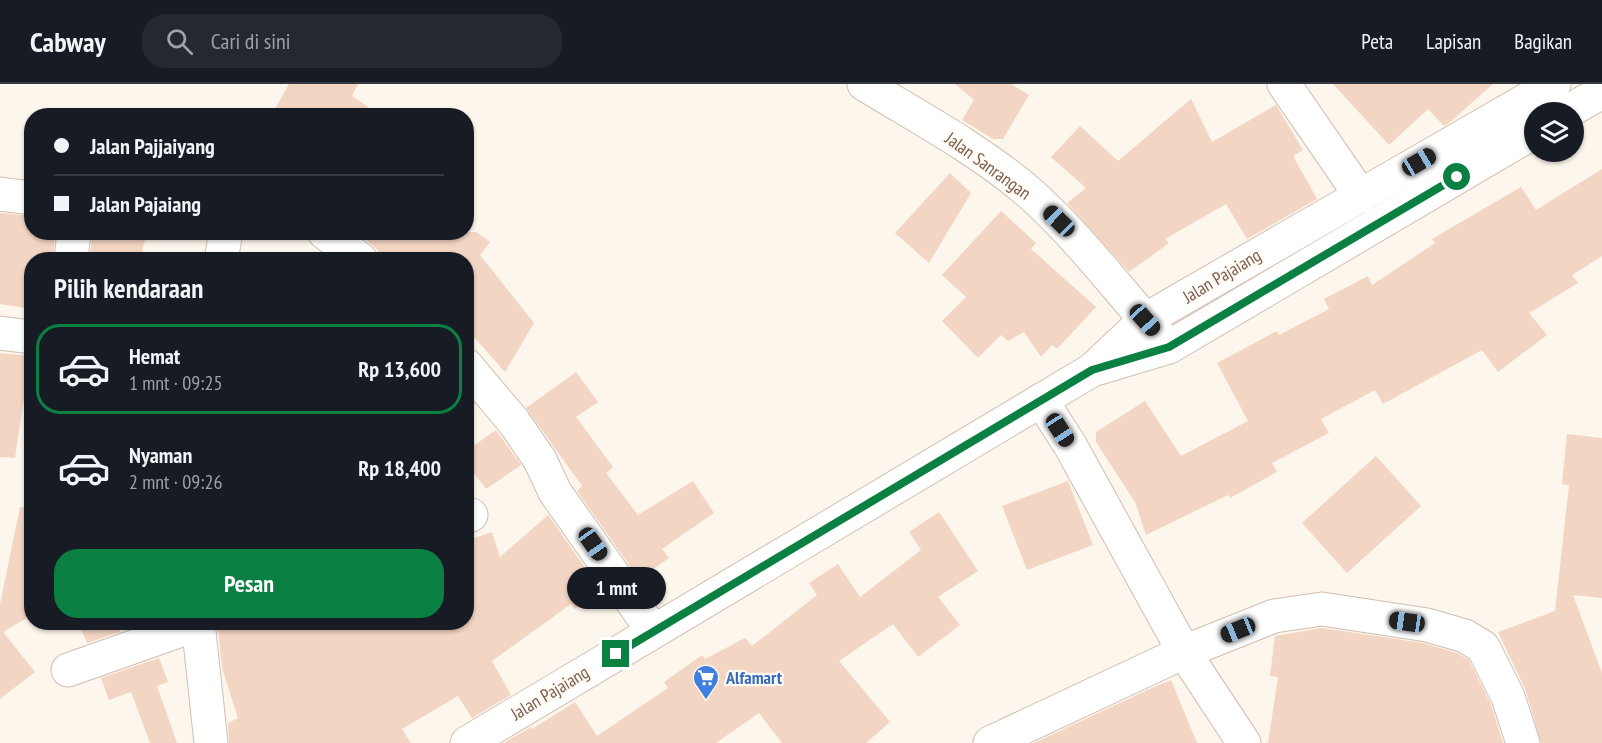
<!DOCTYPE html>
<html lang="id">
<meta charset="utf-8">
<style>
:root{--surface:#171b24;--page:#242831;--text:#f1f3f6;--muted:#9ea1a6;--line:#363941;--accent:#0b8043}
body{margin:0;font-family:"PT Sans Narrow",sans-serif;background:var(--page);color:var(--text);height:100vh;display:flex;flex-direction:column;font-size:22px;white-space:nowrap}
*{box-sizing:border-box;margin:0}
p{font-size:20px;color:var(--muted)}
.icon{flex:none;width:33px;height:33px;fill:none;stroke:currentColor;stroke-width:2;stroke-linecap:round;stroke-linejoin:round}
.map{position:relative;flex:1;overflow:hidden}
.drawer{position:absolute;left:24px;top:168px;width:450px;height:378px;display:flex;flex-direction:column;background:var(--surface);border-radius:24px;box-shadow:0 2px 4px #0004}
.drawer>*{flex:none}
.hud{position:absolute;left:24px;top:24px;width:450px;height:132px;border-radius:24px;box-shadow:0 2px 4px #0004;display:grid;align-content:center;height:132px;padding:0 30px;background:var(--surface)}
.fabs{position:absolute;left:1524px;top:18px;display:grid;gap:12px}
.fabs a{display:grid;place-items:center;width:60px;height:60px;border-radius:50%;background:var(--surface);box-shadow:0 2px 4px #0004;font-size:30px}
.end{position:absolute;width:27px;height:27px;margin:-14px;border:8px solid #0b8043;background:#fff;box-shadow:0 0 0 3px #fff}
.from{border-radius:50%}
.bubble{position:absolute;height:42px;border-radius:21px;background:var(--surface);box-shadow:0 2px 4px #0004;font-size:20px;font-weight:800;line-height:42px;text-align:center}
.car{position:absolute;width:18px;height:36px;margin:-18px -9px;border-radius:8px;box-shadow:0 0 4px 2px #0007;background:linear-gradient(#222 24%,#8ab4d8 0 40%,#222 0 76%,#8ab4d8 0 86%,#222 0)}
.hud b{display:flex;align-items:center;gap:21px;height:57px;font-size:22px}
.hud b+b{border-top:2px solid var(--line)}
.hud i{width:15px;height:15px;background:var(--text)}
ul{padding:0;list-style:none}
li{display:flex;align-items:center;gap:18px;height:90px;margin:0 12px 9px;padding:0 18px;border:3px solid transparent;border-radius:24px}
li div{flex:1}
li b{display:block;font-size:22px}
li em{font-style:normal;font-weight:800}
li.current{border-color:var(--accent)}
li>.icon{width:54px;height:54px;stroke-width:1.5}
h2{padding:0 30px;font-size:27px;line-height:72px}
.action{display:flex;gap:12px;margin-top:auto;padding:12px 30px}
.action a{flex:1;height:69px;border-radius:24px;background:var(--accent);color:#fff;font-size:24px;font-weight:800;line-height:69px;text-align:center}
header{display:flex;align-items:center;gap:36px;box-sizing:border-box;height:84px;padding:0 30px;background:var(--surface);border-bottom:2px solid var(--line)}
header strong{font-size:28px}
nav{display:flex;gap:33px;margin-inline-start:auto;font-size:21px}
.search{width:420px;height:54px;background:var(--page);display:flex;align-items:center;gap:15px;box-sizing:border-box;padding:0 21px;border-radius:24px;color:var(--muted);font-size:22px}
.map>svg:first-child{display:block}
.building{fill:#f3d5c3}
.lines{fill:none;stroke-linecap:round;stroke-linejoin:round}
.minor-casing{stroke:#d1beb0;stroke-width:35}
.secondary-casing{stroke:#d6c0b0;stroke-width:35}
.minor{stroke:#fff;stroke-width:33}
.secondary{stroke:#fff;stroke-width:33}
.route{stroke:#0b8043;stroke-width:8}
.labels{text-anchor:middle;stroke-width:4.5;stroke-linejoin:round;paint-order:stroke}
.street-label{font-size:18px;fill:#7a5c4d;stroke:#fffaf3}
.shop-label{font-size:18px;font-weight:bold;fill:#366cbe;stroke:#fffaf3;text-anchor:start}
</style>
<header>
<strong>Cabway</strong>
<div class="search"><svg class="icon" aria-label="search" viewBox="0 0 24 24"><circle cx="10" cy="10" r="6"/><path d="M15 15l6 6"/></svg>Cari di sini</div>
<nav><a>Peta</a><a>Lapisan</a><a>Bagikan</a></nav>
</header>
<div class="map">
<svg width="1602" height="659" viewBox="0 0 1602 659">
<rect width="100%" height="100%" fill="#fdf6ec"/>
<g class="building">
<path d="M 289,0 L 358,0 L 352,12 L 381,32 L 271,32 Z"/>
<path d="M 955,0 L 1011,0 L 1029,11 L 1003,55 L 993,55 L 962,36 L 974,16 Z"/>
<path d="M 1333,0 L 1493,0 L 1449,39 L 1444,42 L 1428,25 L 1389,61 Z"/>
<path d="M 1191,15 L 1212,58 L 1276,21 L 1303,66 L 1293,72 L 1317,115 L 1247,155 L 1226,120 L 1165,155 L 1169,159 L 1129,188 L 1067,119 L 1086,104 L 1051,73 L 1080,42 L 1118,77 Z"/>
<path d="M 1602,85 L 1602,172 L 1572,191 L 1578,199 L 1529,229 L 1547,251 L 1498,288 L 1482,266 L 1383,320 L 1375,306 L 1321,335 L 1329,349 L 1272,379 L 1277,388 L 1230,414 L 1228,411 L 1146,451 L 1135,418 L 1096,358 L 1096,348 L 1145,317 L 1181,372 L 1248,337 L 1217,279 L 1277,247 L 1279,251 L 1329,225 L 1324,215 L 1368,192 L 1372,201 L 1435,159 L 1432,155 L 1521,103 L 1536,126 Z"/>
<path d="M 950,89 L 971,109 L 929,179 L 895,149 Z"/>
<path d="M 1001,127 L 1036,159 L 1031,165 L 1096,223 L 1057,265 L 1052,261 L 1041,273 L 1024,248 L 1008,257 L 1001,251 L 978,274 L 942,237 L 966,213 L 942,191 Z"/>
<path d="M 0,129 L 32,132 L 32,148 L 55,148 L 53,176 L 32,176 L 32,225 L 0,220 Z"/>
<path d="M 92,148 L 129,148 L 146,152 L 140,176 L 90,176 Z"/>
<path d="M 356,148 L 476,148 L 490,158 L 480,171 L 534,239 L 505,288 L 466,244 L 466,176 L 379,176 L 378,166 Z"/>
<path d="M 0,269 L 32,272 L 32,308 L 25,308 L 15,374 L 0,373 Z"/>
<path d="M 576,288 L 598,318 L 576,333 L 613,383 L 606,389 L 638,431 L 693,397 L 714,429 L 662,465 L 669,474 L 639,495 L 577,407 L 582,402 L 526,324 Z"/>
<path d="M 496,346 L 521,381 L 486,405 L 466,379 L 466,367 Z"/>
<path d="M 1567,350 L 1602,354 L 1602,514 L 1573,511 L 1602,589 L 1602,659 L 1541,659 L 1526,607 L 1498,548 L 1555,527 L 1569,401 L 1562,400 Z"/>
<path d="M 1376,372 L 1421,422 L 1347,489 L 1302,439 Z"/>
<path d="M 1068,397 L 1093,461 L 1027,486 L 1002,422 Z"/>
<path d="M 20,423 L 32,424 L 32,531 L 3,548 L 35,588 L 0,615 L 0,520 Z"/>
<path d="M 939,428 L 978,487 L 938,513 L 960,541 L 918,573 L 893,540 L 839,577 L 890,638 L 866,659 L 782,659 L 759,629 L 716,659 L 504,659 L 531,643 L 532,645 L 575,618 L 597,652 L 668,604 L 664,598 L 702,571 L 705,575 L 745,554 L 752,562 L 817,511 L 809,499 L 838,480 L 860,513 L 921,466 L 909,448 Z"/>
<path d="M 548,431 L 602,508 L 575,525 L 571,520 L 492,577 L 511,611 L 472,634 L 458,612 L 402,645 L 411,659 L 229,659 L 228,639 L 238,634 L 222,584 L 218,544 L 236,538 L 466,538 L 466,457 L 492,448 L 500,473 Z"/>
<path d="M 78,538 L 118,538 L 120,548 L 87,559 Z"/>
<path d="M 1322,544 L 1423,559 L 1457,569 L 1469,576 L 1491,620 L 1503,659 L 1268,659 L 1278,593 L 1270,592 L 1275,552 Z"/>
<path d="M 159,574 L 168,598 L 157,602 L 177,659 L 150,659 L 131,608 L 109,616 L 101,594 Z"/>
<path d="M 1171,596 L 1197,659 L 1034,659 L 1152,604 Z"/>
</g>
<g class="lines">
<defs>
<g id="minor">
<path d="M 864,0 C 918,33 976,64 1025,105 C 1076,149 1119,207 1164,257"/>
<path d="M 1284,0 L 1361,112"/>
<path d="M 0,110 L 32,114"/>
<path d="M 324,148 L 361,176"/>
<path d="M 71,176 L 74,148"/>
<path d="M 221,176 L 226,148"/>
<path d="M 0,249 L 32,253"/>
<path d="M 466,281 L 514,338 L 540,376 L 555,408 L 653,547"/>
<path d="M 1041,316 L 1070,361 L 1184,568 L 1244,659"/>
<path d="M 466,433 L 471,431"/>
<path d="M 198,538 L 211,659"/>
<path d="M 68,586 L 198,540"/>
<path d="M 990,659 L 1184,568 L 1274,532 L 1322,525 L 1427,541 L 1465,552 L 1483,563 L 1508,613 L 1523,659"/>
</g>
<g id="secondary">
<path d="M 1567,28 L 1602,8"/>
<path d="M 1099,284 L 1169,263 L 1534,48"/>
<path d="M 467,659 L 1092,286 L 1145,236 L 1554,0"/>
</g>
</defs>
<use href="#minor" class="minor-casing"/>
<use href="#secondary" class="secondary-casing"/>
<use href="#minor" class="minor"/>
<use href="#secondary" class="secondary"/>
</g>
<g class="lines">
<path class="route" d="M 616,570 L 1092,286 L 1169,263 L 1457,93"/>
</g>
<defs>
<symbol id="supermarket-pin" viewBox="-11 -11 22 30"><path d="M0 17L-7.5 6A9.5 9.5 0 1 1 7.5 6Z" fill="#3f7fe0" stroke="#fffaf3"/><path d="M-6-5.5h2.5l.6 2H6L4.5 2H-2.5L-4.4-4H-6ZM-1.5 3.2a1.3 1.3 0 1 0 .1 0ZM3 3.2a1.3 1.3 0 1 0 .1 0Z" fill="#fff"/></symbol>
</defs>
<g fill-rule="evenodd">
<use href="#supermarket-pin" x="691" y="579" width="30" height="40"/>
</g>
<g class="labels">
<g class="street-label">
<text transform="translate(988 82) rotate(36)" y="6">Jalan Sanrangan</text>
<text transform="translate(1222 192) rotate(-31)" y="6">Jalan Pajaiang</text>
<text transform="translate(550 609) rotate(-31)" y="6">Jalan Pajaiang</text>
</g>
<g class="shop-label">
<text x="726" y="600">Alfamart</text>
</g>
</g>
</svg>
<div class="fabs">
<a><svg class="icon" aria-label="layers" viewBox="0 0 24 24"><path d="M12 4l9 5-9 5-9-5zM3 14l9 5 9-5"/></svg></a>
</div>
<i class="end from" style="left:1457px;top:93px"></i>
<i class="end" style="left:616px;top:570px"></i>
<div class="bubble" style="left:567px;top:483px;width:99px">1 mnt</div>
<i class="car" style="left:1419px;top:78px;rotate:60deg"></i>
<i class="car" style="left:1059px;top:137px;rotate:314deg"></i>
<i class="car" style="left:1145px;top:236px;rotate:138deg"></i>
<i class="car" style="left:1060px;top:346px;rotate:147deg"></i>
<i class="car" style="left:593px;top:460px;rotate:145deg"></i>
<i class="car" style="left:1407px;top:538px;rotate:278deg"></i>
<i class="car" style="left:1238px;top:546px;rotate:248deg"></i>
<div class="hud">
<b><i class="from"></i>Jalan Pajjaiyang</b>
<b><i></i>Jalan Pajaiang</b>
</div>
<section class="drawer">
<h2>Pilih kendaraan</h2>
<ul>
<li class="current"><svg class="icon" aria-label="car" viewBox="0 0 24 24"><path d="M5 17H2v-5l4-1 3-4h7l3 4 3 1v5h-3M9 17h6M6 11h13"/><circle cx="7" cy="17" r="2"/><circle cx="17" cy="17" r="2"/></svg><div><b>Hemat</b><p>1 mnt · 09:25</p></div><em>Rp 13,600</em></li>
<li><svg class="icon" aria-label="car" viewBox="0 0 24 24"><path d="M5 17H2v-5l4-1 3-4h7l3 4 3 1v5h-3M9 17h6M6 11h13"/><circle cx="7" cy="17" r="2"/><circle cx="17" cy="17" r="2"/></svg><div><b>Nyaman</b><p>2 mnt · 09:26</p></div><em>Rp 18,400</em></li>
</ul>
<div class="action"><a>Pesan</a></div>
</section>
</div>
